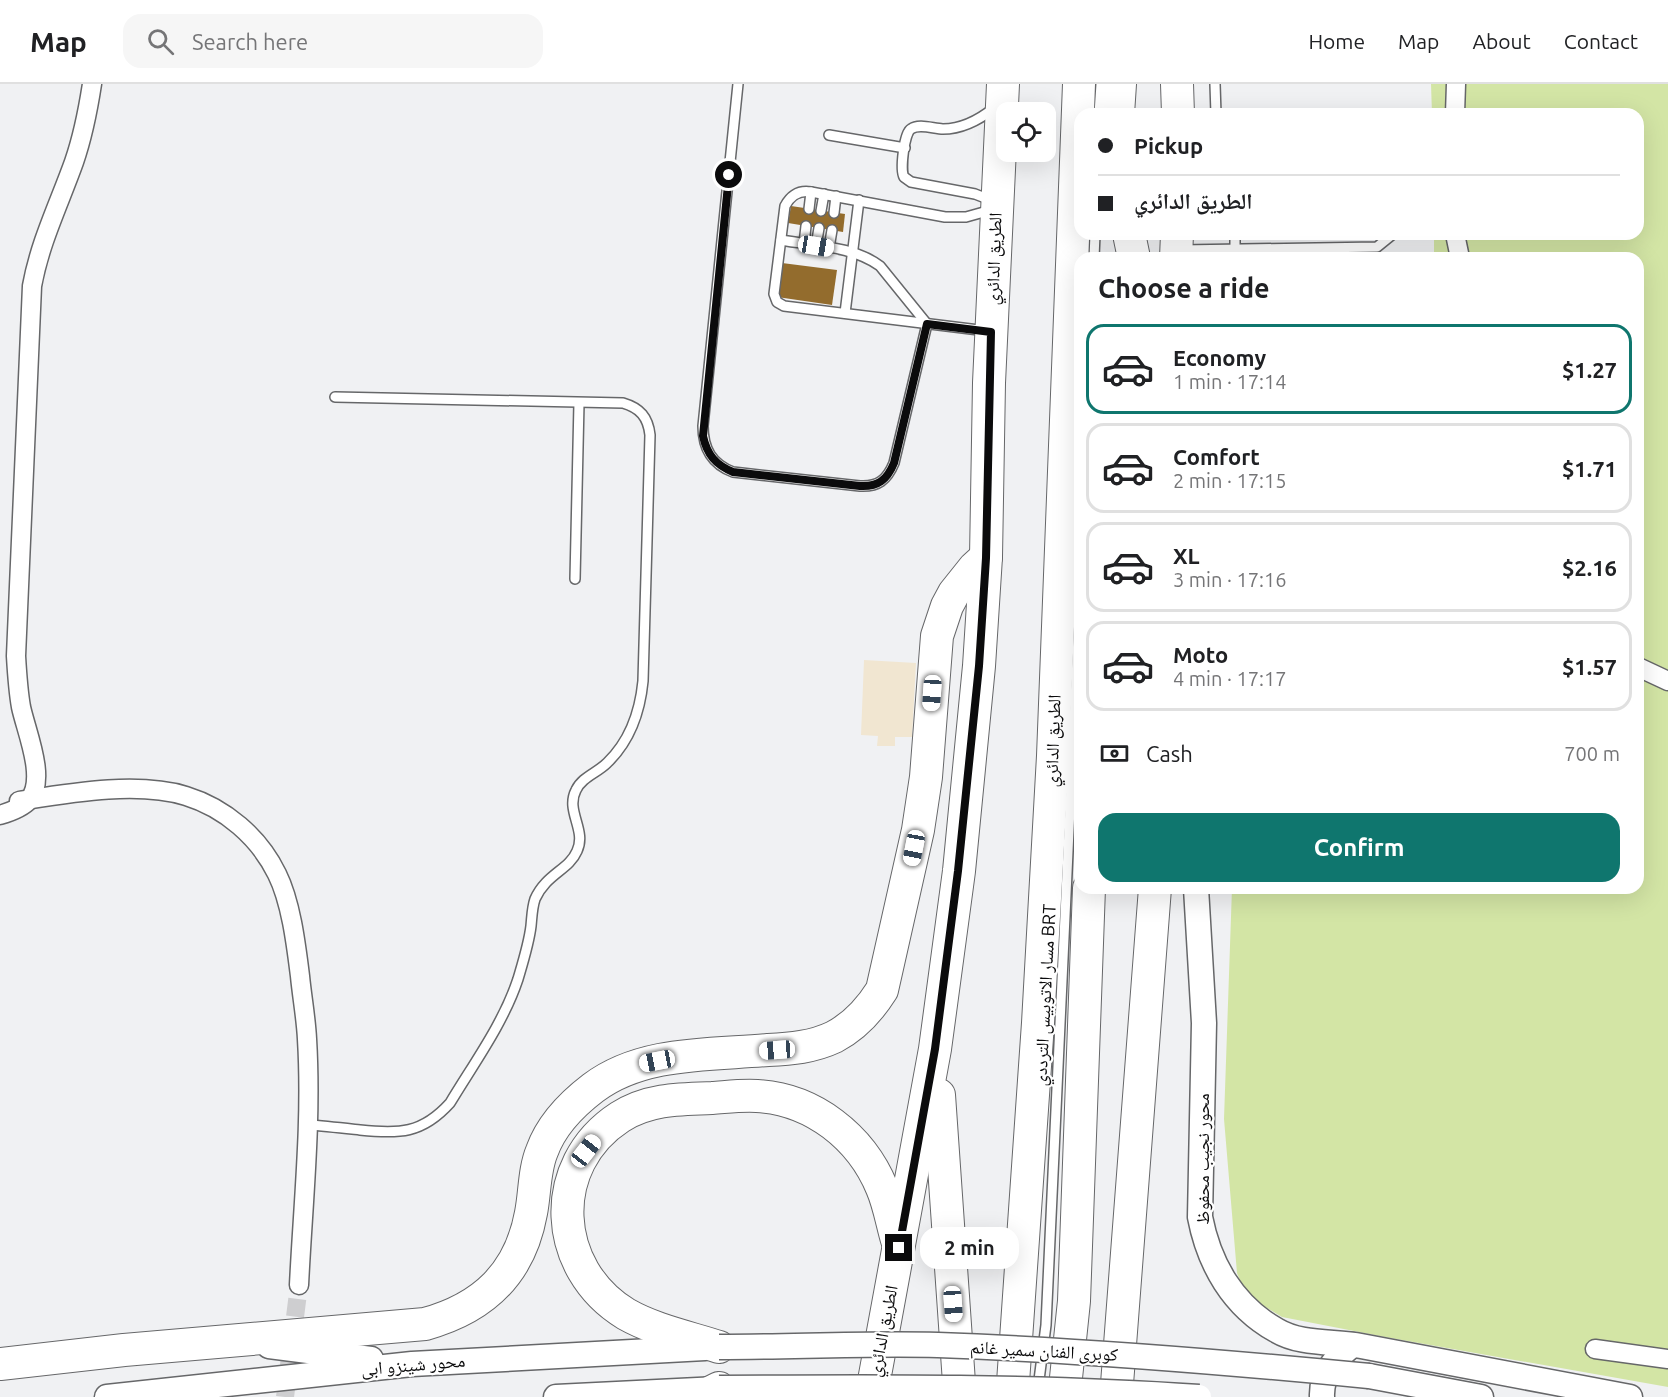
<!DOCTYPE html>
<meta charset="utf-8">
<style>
:root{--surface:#fff;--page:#f6f6f6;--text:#202124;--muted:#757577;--line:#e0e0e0;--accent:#0f766e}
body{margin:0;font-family:Ubuntu,"Noto Naskh Arabic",sans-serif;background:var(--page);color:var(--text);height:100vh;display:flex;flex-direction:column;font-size:22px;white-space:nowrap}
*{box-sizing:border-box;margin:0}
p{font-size:20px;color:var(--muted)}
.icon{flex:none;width:33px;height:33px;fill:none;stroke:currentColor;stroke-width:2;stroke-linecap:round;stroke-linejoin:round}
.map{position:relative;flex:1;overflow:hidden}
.side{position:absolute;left:1074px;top:168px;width:570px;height:642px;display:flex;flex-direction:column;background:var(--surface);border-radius:18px;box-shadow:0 6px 24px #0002}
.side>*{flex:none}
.banner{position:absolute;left:1074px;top:24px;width:570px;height:132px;border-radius:18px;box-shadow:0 6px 24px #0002;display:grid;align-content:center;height:132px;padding:0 24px;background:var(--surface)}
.controls{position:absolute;left:996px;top:18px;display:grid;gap:12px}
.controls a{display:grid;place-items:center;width:60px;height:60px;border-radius:12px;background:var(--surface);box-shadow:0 6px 24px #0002;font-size:30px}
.end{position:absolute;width:27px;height:27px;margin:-14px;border:8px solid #0b0b0c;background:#fff;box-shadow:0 0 0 3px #fff}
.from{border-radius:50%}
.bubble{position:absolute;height:42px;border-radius:18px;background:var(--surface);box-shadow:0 6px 24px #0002;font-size:20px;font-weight:600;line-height:42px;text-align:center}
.car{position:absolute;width:18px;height:36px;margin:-18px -9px;border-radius:8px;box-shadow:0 0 4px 2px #0007;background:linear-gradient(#fff 24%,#345 0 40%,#fff 0 76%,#345 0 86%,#fff 0)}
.banner b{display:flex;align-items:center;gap:21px;height:57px;font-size:22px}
.banner b+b{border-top:2px solid var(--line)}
.banner i{width:15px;height:15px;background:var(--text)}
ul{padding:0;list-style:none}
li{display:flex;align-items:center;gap:18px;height:90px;margin:0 12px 9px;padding:0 12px;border:3px solid var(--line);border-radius:18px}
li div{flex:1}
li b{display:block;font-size:22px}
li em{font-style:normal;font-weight:600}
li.on{border-color:var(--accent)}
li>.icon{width:54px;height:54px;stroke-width:1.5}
h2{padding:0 24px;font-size:27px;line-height:72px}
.pay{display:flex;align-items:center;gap:15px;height:66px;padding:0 24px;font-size:22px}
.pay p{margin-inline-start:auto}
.action{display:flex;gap:12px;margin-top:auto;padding:12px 24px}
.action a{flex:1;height:69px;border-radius:18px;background:var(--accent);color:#fff;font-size:24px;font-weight:600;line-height:69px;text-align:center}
header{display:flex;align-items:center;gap:36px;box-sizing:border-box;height:84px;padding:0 30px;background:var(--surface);border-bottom:2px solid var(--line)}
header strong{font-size:28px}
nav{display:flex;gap:33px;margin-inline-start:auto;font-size:21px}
.search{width:420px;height:54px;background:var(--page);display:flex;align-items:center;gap:15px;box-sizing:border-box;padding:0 21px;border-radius:18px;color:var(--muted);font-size:22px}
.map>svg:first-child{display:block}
.commercial{fill:#f1e6d1}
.green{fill:#d3e5a5}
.building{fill:#936c2d}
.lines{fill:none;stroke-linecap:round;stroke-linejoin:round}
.street-tunnel{stroke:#ceced0;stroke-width:18;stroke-dasharray:18 9;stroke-linecap:butt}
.lane-casing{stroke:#666769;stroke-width:12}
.street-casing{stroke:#666769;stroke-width:21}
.secondary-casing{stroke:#666769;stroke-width:27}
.highway-casing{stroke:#666769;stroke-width:34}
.lane{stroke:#fff;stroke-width:9}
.street{stroke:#fff;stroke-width:18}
.secondary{stroke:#fff;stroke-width:24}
.highway{stroke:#fff;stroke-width:32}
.secondary-bridge-casing{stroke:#666769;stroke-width:27;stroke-linecap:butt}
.secondary-bridge{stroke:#fff;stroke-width:24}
.route{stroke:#0b0b0c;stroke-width:8}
.labels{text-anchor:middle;stroke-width:4.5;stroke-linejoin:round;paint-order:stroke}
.street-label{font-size:18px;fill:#0b0b0c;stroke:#fff}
</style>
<header>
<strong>Map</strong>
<div class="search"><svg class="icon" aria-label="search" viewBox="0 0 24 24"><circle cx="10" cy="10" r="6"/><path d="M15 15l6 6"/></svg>Search here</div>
<nav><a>Home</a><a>Map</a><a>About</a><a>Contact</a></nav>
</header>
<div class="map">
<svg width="1668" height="1313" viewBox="0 0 1668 1313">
<rect width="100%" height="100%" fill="#f0f1f3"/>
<path class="commercial" d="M 864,576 L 916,579 L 912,653 L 895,653 L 895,662 L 877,662 L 878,652 L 861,651 Z"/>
<path class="green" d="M 1431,0 L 1668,0 L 1668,1303 L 1385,1253 L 1282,1233 L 1246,1211 L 1237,1189 L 1224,1035 L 1232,804 L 1638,804 L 1638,174 L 1434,174 L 1434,150 L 1638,150 L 1638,30 L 1432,30 Z"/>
<g class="building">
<path d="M 791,122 L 845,130 L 843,148 L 788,139 Z"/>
<path d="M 782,179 L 837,186 L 832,221 L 777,213 Z"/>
</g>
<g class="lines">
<path class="street-tunnel" d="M 285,1313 L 299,1201"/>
<defs>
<g id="lane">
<path d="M 738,0 L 703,342 C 703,365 712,380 733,388 L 860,402 C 878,403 887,396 894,379 L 927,240"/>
<path d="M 1215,0 L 1216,30"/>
<path d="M 1099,30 L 1101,0"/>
<path d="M 829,51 L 905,64"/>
<path d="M 993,117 L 975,110 L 911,98 L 904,93 C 900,86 904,49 911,45 C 919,39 934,45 943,45 C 962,45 979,36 994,24"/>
<path d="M 809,125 L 811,108"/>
<path d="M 821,127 L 824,110"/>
<path d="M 834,129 L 836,112"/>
<path d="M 781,156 C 814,162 853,162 880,182 L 927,240"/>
<path d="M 804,160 L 806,142"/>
<path d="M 816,162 L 819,144"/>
<path d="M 829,164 L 832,146"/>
<path d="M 1235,165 L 1235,150"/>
<path d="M 1181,166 L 1377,163 L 1393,150"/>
<path d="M 1094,174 L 1095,150"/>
<path d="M 845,229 L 859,116"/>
<path d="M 987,247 L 784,222 L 777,218 L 774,210 L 785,122 C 791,111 799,106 811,108 L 945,133 L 966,133 L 991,126"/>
<path d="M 575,495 L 579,319"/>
<path d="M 308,1041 C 325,1042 342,1044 360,1046 C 399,1050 422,1050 450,1019 C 474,979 503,940 518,895 C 523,878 529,859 531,842 C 532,832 532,824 535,815 C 546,790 569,786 577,767 C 587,746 565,727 576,706 C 582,693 597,689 607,679 C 630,657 640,628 643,597 L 650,351 C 648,333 640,324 623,319 L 335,313"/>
<path d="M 1038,1304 L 1046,1241 L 1080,509"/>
</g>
<g id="street">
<path d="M 1455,30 L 1456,0"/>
<path d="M 1455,150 L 1460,174"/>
<path d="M 1638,583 L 1668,597"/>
<path d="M 19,717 C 70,709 137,697 186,712 C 225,724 259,753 277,790 C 291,818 296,860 300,892 C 302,913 306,934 307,955 C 312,1037 303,1119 299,1201"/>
<path d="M 0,731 C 10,728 22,724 29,716 C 47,695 26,647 21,623 C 18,606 17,589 16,572 L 32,202 C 40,158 59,120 74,78 C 83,52 88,26 92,0"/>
<path d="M 1595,1265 L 1668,1275"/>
</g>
<g id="secondary">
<path d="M 1196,804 L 1204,939 L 1200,1133 C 1209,1180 1233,1222 1276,1246 C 1301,1261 1333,1257 1361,1262 C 1450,1279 1540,1296 1630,1313"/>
<path d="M 269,1262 L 371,1275"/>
<path d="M 1369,1292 L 1481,1313"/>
<path d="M 107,1313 L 412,1280 L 705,1264"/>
<path d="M 556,1313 L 718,1305"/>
<path d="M 1322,1313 C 1321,1289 1335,1275 1352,1261"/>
</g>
<g id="highway">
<path d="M 1177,0 L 1178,30"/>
<path d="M 1118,30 L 1120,0"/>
<path d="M 1129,150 L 1134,174"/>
<path d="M 1176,174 L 1177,150"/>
<path d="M 939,1011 L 960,1313"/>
<path d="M 719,1263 C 688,1253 654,1246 626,1230 C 552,1185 546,1081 620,1033 C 648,1015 679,1015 712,1014 C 727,1013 742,1011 757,1012 C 813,1015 861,1053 882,1104 C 889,1120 892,1139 897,1156"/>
<path d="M 0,1280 L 124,1266 L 425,1240 C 483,1224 520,1190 531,1129 C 535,1109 534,1086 542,1067 C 551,1042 572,1020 593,1004 C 642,967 710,971 768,966 C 791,965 813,963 834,953 C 855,942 870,925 882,906 L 918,746 L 926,693 L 937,552 L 947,522 L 954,509 L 974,484 L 986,473"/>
<path d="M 701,1313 L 719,1304"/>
<path d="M 871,1313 L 935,965 L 959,787 L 979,582 L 986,473 L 989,299 L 1003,0"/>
<path d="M 1012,1313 L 1038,939 L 1053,672 L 1079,0"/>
<path d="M 1064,1313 L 1074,1217 L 1089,804"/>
<path d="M 1116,1313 L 1155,804"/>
</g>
</defs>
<use href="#lane" class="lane-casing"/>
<use href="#street" class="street-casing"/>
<use href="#secondary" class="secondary-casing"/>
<use href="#highway" class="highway-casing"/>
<use href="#lane" class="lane"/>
<use href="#street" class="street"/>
<use href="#secondary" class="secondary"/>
<use href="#highway" class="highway"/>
<defs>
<g id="secondary-bridge">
<path d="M 719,1263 C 792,1263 865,1259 938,1261 C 1082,1266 1225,1278 1369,1292"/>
<path d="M 719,1304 C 880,1303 1039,1302 1199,1313"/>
</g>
</defs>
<use href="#secondary-bridge" class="secondary-bridge-casing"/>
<use href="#secondary-bridge" class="secondary-bridge"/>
</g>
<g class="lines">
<path class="route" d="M 729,91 L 703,352 C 707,371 716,381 733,388 L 860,402 C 878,403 887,396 894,379 L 927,240 L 991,248 L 986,474 L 979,582 L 958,787 L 935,965 L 899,1164"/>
</g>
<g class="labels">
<g class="street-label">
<text transform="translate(994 175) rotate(-88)" y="6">الطريق الدائري</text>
<text transform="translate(1053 657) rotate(-88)" y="6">الطريق الدائري</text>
<text transform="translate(1045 911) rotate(-87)" y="6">مسار الاتوبيس الترددي BRT</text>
<text transform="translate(1203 1075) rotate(-90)" y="6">محور نجيب محفوظ</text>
<text transform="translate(883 1247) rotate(-79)" y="6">الطريق الدائري</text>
<text transform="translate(1044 1267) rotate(3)" y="6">كوبرى الفنان سمير غانم</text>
<text transform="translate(413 1281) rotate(-5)" y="6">محور شينزو ابى</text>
</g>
</g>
</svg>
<div class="controls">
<a><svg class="icon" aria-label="locate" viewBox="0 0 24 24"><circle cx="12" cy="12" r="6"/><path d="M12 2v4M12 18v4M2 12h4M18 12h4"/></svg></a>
</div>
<i class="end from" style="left:729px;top:91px"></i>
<i class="end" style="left:899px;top:1164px"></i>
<div class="bubble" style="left:920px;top:1143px;width:99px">2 min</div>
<i class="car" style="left:816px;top:162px;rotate:99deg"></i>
<i class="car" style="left:932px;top:609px;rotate:184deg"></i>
<i class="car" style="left:914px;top:764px;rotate:191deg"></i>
<i class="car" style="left:777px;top:966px;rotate:266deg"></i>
<i class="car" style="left:657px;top:977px;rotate:259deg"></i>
<i class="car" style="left:586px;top:1067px;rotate:38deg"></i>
<i class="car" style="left:953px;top:1220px;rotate:176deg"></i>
<div class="banner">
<b><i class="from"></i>Pickup</b>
<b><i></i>الطريق الدائري</b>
</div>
<section class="side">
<h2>Choose a ride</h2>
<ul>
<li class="on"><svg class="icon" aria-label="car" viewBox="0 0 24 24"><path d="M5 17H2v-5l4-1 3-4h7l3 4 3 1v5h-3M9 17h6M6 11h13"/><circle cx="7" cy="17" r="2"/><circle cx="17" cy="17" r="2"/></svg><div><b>Economy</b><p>1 min · 17:14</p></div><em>$1.27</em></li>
<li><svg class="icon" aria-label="car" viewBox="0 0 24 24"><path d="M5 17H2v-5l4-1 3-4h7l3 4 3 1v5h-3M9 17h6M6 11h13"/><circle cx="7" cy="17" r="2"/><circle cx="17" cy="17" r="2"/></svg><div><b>Comfort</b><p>2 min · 17:15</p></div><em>$1.71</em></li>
<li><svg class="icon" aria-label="car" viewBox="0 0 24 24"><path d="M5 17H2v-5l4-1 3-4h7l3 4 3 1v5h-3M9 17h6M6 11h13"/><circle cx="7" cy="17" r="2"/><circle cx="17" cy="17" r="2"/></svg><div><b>XL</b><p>3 min · 17:16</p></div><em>$2.16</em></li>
<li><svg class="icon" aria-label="car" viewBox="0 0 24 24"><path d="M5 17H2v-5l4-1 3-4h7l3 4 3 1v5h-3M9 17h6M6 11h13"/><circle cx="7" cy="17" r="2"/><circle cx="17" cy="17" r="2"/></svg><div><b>Moto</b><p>4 min · 17:17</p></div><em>$1.57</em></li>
</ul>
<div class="pay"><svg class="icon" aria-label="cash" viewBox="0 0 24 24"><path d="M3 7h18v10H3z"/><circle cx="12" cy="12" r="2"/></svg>Cash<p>700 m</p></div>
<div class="action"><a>Confirm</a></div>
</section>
</div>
